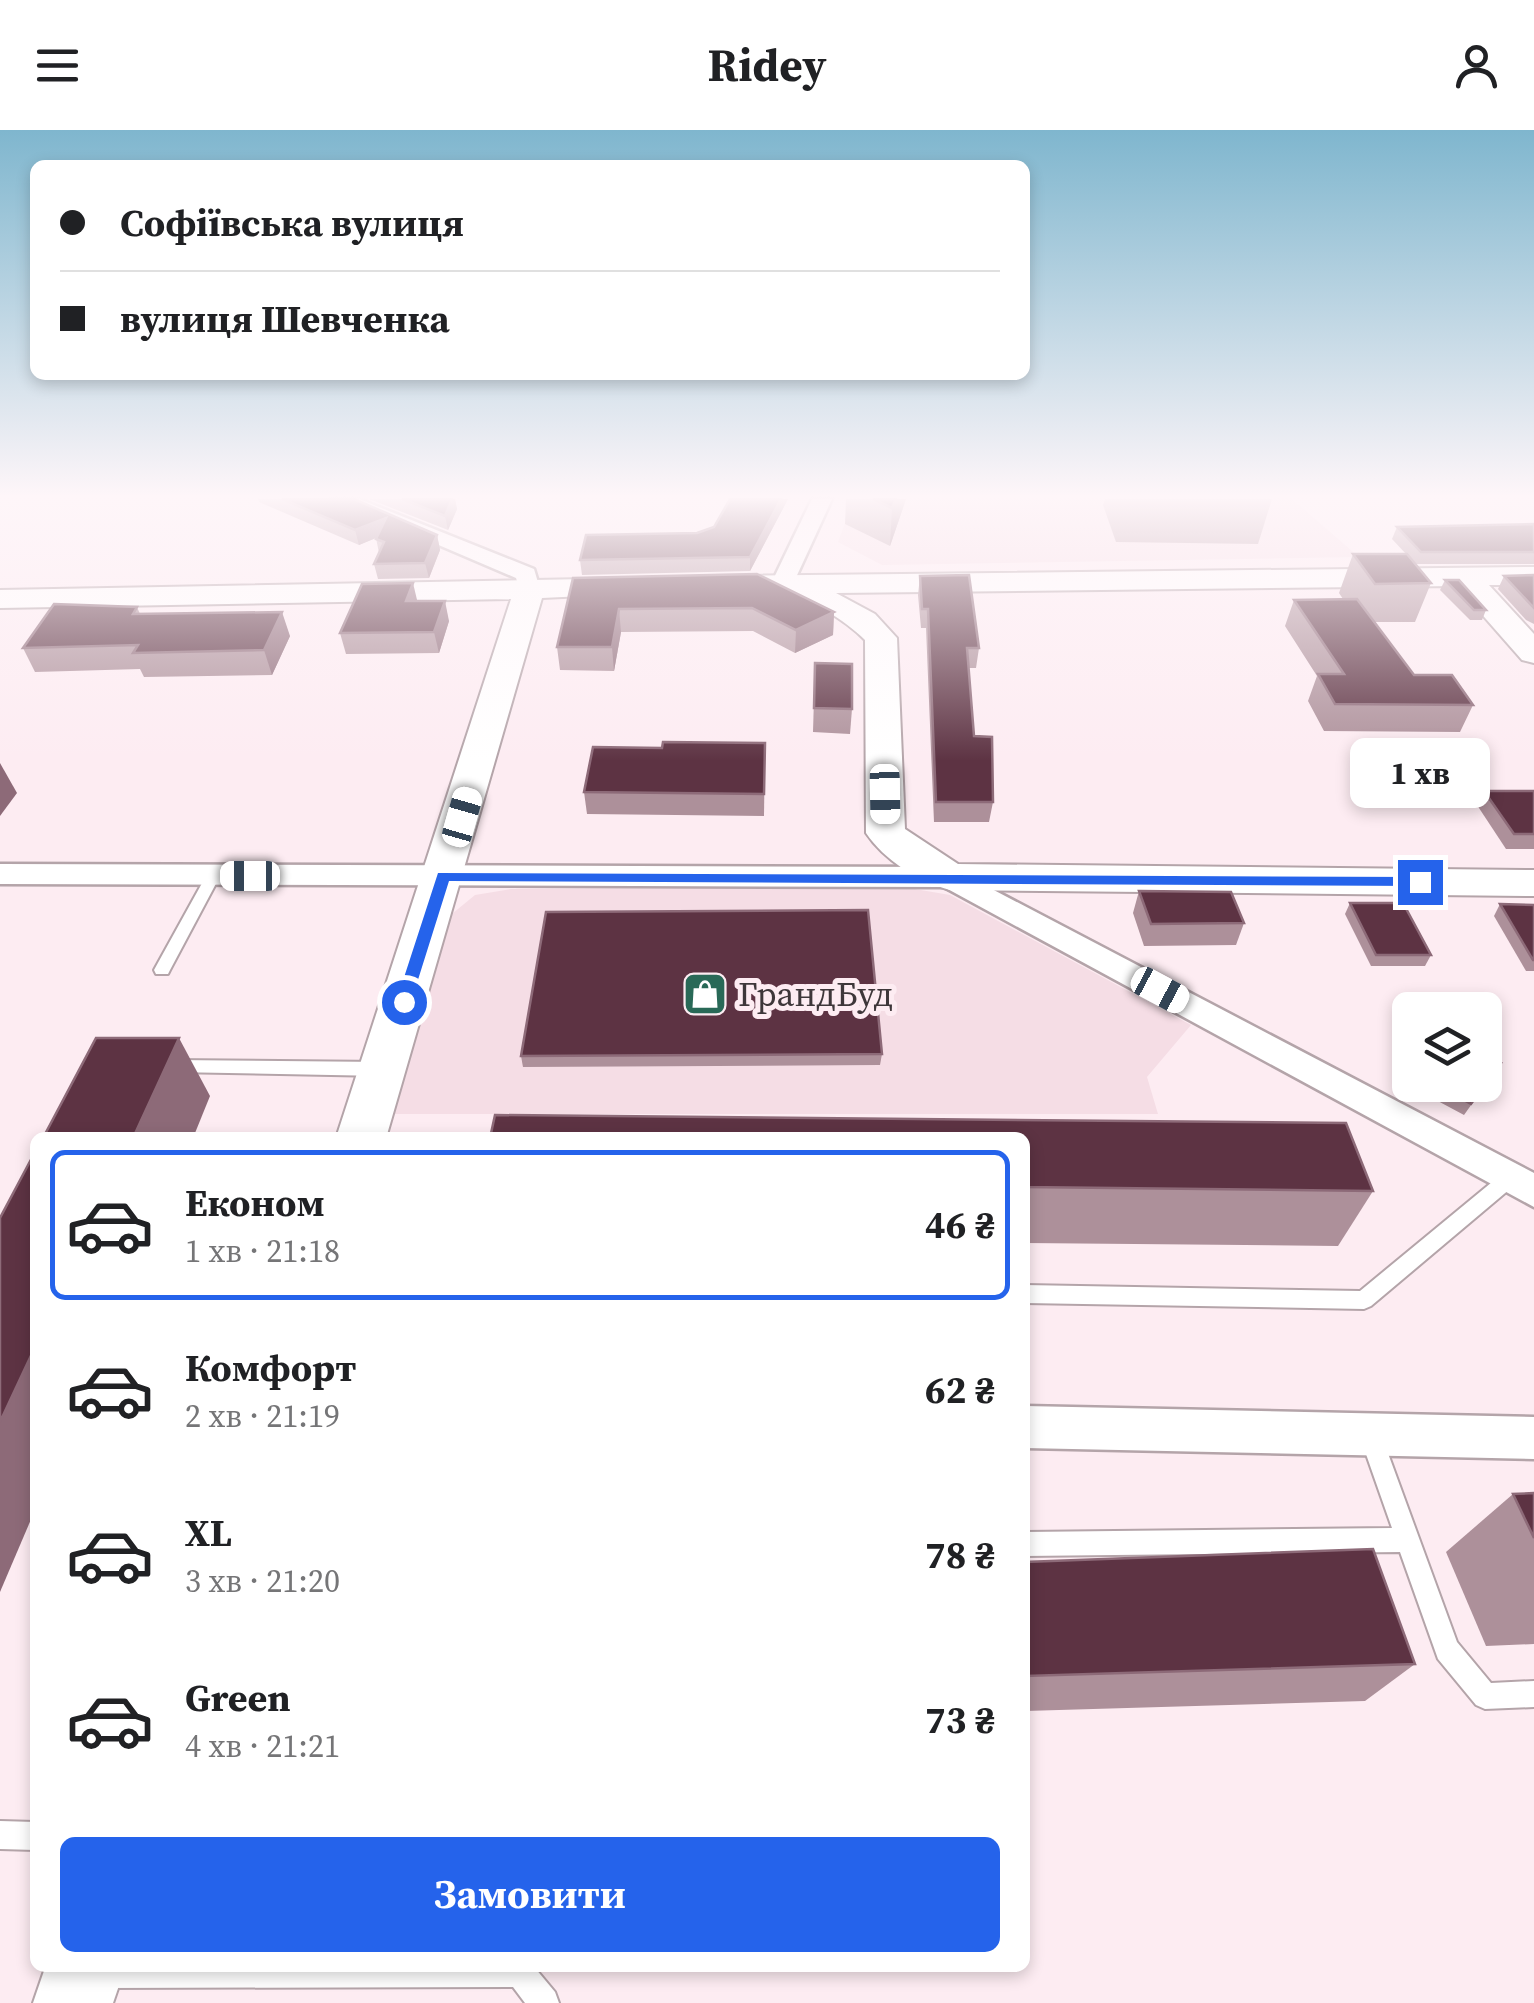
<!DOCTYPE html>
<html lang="uk">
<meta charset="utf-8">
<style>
:root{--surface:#fff;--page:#f6f6f6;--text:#202124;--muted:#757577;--line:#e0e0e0;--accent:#2563eb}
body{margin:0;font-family:"Source Serif 4",serif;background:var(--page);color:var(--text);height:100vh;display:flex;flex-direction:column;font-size:38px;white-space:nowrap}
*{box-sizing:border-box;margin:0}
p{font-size:32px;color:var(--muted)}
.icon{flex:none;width:55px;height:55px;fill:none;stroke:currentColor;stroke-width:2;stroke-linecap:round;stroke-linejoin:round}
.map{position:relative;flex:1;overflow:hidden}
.details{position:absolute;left:30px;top:1002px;width:1000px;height:840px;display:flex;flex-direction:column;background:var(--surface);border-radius:15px;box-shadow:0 5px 15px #0003}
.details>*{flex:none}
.guide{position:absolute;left:30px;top:30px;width:1000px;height:220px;border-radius:15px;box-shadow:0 5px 15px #0003;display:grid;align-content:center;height:220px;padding:0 30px;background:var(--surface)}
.buttons{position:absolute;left:1392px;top:862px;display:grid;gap:20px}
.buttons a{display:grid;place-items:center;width:110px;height:110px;border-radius:15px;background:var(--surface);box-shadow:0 5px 15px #0003;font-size:50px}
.end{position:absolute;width:45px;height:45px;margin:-22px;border:12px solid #2563eb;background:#fff;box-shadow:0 0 0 5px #fff}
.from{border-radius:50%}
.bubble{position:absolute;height:70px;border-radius:15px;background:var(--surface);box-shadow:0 5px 15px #0003;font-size:32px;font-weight:700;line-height:70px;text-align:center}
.car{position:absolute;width:30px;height:60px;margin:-30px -15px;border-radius:12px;box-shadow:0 0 8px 2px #0007;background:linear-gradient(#fff 24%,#345 0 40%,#fff 0 76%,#345 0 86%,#fff 0)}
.guide b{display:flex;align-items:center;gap:35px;height:95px;font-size:38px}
.guide b+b{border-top:2px solid var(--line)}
.guide i{width:25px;height:25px;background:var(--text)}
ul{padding:18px 0 0;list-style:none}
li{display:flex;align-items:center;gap:30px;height:150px;margin:0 20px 15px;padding:0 10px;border:5px solid transparent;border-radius:15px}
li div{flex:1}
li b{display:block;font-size:38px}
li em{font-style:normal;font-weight:700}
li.current{border-color:var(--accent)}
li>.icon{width:90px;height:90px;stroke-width:1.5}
.action{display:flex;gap:20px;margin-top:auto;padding:20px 30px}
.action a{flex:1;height:115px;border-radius:15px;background:var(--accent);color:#fff;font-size:40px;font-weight:700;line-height:115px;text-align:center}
header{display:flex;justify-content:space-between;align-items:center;height:130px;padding:0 30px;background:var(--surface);font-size:45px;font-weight:700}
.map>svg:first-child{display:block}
.built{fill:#f5dde5}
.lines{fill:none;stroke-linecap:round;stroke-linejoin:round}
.lane-casing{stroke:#b4a4a9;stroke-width:4}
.street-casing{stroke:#b4a4a9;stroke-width:5}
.secondary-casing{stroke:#b4a4a9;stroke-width:4}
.lane{fill:#fff;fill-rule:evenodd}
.street{fill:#fff;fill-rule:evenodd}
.secondary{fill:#fff;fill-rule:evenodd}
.wall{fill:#ad909a}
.shaded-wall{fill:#8d6a78}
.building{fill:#5d3343;stroke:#8d6a78;stroke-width:2.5}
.route{fill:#2563eb}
.labels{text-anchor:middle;stroke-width:10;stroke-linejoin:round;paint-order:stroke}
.poi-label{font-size:35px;fill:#3e373a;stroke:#fdecf2;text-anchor:start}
</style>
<header><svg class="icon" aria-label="menu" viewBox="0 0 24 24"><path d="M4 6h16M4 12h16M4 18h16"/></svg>Ridey<svg class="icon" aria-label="person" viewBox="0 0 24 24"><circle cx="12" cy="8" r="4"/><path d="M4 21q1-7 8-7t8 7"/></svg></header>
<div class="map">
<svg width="1534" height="1873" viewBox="0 0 1534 1873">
<rect width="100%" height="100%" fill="#fdecf2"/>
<g class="built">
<path d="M 854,369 L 1292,369 L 1359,427 L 882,435 L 838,412 Z"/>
<path d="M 903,757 L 950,765 L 1191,895 L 1147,947 L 1158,984 L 387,984 L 447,788 L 475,765 L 511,759 Z"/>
</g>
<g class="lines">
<defs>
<g id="lane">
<path d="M 213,741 L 220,746 L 170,840 L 168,844 L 156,844 L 154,840 L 206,746 Z"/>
<path d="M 173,930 L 382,932 L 391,939 L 382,946 L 173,942 L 164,936 Z"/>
<path d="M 1510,1040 L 1517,1043 L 1519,1048 L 1517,1053 L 1371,1176 L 1364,1179 L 1025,1173 L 1025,1155 L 1360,1161 L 1503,1043 Z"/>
<path d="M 1371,1296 L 1379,1299 L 1382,1307 L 1457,1512 L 1491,1553 L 1534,1551 L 1534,1577 L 1485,1579 L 1476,1575 L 1438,1529 L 1400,1422 L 1025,1426 L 1025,1402 L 1392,1398 L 1360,1307 L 1363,1299 Z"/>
<path d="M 0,1691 L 35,1692 L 35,1720 L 0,1719 Z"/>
<path d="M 88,1838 L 535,1838 L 555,1862 L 559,1873 L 525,1873 L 513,1857 L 100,1858 L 90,1853 L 85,1843 Z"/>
</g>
<g id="street">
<path d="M 331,369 L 359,369 L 534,439 L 540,459 L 537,464 L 521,464 L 516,448 Z"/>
<path d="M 812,369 L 832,369 L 793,454 L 782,461 L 774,459 L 771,454 Z"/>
<path d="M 0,734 L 950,737 L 1534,1043 L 1534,1077 L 944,757 L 0,754 Z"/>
<path d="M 1025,1276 L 1534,1287 L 1534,1329 L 1025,1318 Z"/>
</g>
<g id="secondary">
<path d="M 1534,437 L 1534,455 L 1489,455 L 1534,504 L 1534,533 L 1522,530 L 1457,456 L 836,463 L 875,484 L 897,508 L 905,699 L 958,734 L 1534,740 L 1534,766 L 950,760 C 919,752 884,730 866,703 L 865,510 C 844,489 810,469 783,463 C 760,459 713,476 698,455 L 713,446 Z"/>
<path d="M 636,448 L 651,457 L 647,463 L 542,468 L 386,1008 L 336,1008 L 511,469 L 0,478 L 0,460 Z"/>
<path d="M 45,1838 L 125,1838 L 113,1873 L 33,1873 Z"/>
</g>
</defs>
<use href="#lane" class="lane-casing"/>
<use href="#street" class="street-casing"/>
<use href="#secondary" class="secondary-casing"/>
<use href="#lane" class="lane"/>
<use href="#street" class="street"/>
<use href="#secondary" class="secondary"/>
</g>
<g class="wall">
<path d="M 258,369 L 354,369 L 437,405 L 440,420 L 429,448 L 378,449 L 374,434 L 379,423 L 376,408 L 359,415 L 259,372 Z"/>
<path d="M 369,369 L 455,369 L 457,379 L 448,400 Z"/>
<path d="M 788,369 L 750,441 L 582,445 L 580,430 L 697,403 Z"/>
<path d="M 846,369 L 906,369 L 890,416 L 845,394 Z"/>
<path d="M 1105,369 L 1272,369 L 1258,414 L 1116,412 L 1103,375 Z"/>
<path d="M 1534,394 L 1534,434 L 1416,434 L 1431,453 L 1415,492 L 1375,492 L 1414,545 L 1473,575 L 1460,602 L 1324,601 L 1308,571 L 1317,546 L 1285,496 L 1294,470 L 1343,469 L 1339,463 L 1353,424 L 1406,424 L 1392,409 L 1397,397 Z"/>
<path d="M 1534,445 L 1534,494 L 1526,490 L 1498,459 L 1504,446 Z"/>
<path d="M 920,446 L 979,518 L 976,538 L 968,538 L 974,606 L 993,672 L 989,692 L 934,692 L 926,498 L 921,498 L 918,465 Z"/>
<path d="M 573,448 L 834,482 L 833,505 L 795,523 L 753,501 L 621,502 L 614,541 L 560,540 L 557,517 Z"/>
<path d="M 1445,450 L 1486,480 L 1482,490 L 1470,490 L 1440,460 Z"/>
<path d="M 417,471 L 449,491 L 439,523 L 346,524 L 340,503 Z"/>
<path d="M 137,477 L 140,484 L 290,506 L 272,545 L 144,547 L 140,539 L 35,542 L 23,518 Z"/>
<path d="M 815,533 L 852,579 L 850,604 L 813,602 Z"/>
<path d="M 765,613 L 764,686 L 587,684 L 584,662 L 662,618 Z"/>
<path d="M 1484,661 L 1534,661 L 1534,719 L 1506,719 L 1477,675 Z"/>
<path d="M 1139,761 L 1244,793 L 1236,815 L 1144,816 L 1133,783 Z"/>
<path d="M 1350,773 L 1431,825 L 1425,836 L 1371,836 L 1345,784 Z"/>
<path d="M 1500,774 L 1534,775 L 1534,841 L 1526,841 L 1494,786 Z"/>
<path d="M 1410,923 L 1410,955 L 1485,955 L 1501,933 L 1464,985 L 1393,947 Z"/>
<path d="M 882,924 L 880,935 L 523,937 L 521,926 Z"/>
<path d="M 1025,1008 L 1373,1061 L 1338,1116 L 1025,1113 Z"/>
<path d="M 1534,1363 L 1534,1514 L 1486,1516 L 1446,1422 L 1513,1364 Z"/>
<path d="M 1025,1432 L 1415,1534 L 1365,1571 L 1025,1581 Z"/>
</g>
<g class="shaded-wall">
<path d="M 452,369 L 455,369 L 457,379 L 448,400 L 445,386 Z"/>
<path d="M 781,369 L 788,369 L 750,441 L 750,427 Z"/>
<path d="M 896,369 L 906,369 L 890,416 L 892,378 Z"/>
<path d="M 386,388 L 390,402 L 359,415 L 355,400 Z"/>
<path d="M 437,405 L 440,420 L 429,448 L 425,433 Z"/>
<path d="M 413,453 L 418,474 L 406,471 Z"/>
<path d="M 445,471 L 449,491 L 439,523 L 434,502 Z"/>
<path d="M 619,479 L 621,502 L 614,541 L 612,517 Z"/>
<path d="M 282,482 L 290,506 L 272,545 L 264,520 Z"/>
<path d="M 834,482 L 833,505 L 795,523 L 796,500 Z"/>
<path d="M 0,633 L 17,663 L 0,686 Z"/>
<path d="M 179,908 L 210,966 L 193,1008 L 133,1008 Z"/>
<path d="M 35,1217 L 35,1380 L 0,1462 L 0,1292 Z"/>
</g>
<g class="building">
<path d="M 282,369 L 354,369 L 437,405 L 425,433 L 374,434 L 384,412 L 376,409 L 386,388 L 355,400 Z"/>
<path d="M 402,369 L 452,369 L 445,386 Z"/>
<path d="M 730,369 L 781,369 L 750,427 L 580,430 L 586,405 L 697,403 L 714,397 Z"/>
<path d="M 873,369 L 896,369 L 892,378 Z"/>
<path d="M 1534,394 L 1534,422 L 1421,422 L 1397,397 Z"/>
<path d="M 1353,424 L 1407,424 L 1431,453 L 1375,454 Z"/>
<path d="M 757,444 L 834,482 L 796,500 L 752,478 L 619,479 L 612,517 L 557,517 L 573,448 Z"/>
<path d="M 969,445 L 979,518 L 967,518 L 974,606 L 992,607 L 993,672 L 936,672 L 928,479 L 922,479 L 920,446 Z"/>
<path d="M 1534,445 L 1534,478 L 1504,446 Z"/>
<path d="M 1445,450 L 1459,450 L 1486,480 L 1474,480 Z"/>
<path d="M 413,453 L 406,471 L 445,471 L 434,502 L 340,503 L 362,454 Z"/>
<path d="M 1357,469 L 1414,545 L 1452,545 L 1473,575 L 1335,574 L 1318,544 L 1344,544 L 1294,470 Z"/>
<path d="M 54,474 L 137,477 L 133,484 L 282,482 L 264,520 L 133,523 L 138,515 L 23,518 Z"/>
<path d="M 815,533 L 852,534 L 852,579 L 814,578 Z"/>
<path d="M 663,612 L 765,613 L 764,664 L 584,662 L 593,617 L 662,618 Z"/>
<path d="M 1484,661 L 1534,661 L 1534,704 L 1514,704 Z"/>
<path d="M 1139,761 L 1231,762 L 1244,793 L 1151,794 Z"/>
<path d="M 1350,773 L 1403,773 L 1431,825 L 1376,825 Z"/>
<path d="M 1500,774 L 1534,775 L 1534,830 L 1533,830 Z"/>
<path d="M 868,780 L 882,924 L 521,926 L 546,782 Z"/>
<path d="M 96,908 L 179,908 L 133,1008 L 43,1008 Z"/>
<path d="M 1410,923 L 1410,941 L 1400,936 Z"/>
<path d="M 1485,925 L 1501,933 L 1485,955 Z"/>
<path d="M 1436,955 L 1485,955 L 1471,974 Z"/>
<path d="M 495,985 L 1346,993 L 1373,1061 L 1025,1057 L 1025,1008 L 490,1008 Z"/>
<path d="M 35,1022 L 35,1217 L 0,1292 L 0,1088 Z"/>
<path d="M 1534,1363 L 1534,1408 L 1513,1364 Z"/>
<path d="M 1373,1419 L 1415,1534 L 1025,1546 L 1025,1432 Z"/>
</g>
<linearGradient id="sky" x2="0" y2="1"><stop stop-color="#7fb6ce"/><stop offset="0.58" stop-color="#fef6f9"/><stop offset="1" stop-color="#fef6f9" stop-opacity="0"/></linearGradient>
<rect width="1534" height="631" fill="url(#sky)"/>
<path class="route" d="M 438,743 L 1420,747 L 1427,752 L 1420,756 L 449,751 L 411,872 L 404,877 L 396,872 Z"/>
<defs>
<symbol id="shop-square" viewBox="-11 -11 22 22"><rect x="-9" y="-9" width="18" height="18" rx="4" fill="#296957" stroke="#fdecf2"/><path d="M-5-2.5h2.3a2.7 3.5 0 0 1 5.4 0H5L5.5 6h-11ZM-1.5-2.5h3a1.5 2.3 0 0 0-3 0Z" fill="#fff"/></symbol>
</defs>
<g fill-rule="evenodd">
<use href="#shop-square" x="680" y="839" width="50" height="50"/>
</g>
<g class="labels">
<g class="poi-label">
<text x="738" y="876">ГрандБуд</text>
</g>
</g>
</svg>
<div class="buttons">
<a><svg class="icon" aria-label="layers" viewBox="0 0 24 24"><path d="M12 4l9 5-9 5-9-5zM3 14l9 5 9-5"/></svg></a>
</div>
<i class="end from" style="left:404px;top:872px"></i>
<i class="end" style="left:1420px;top:752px"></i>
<div class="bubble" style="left:1350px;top:608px;width:140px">1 хв</div>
<i class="car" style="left:885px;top:664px;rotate:179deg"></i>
<i class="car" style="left:462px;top:687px;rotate:16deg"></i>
<i class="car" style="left:250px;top:746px;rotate:270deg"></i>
<i class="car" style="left:1160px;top:860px;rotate:118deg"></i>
<div class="guide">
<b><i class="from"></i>Софіївська вулиця</b>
<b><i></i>вулиця Шевченка</b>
</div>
<section class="details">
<ul>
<li class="current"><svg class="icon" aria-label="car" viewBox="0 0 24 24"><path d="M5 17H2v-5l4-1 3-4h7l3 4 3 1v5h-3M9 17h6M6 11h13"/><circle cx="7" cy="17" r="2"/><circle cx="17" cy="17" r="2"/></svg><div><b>Економ</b><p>1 хв · 21:18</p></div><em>46 ₴</em></li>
<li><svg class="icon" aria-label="car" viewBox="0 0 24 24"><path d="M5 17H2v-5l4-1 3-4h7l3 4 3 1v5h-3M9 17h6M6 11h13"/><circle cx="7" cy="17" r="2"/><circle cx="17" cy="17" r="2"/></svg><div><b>Комфорт</b><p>2 хв · 21:19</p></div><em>62 ₴</em></li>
<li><svg class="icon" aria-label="car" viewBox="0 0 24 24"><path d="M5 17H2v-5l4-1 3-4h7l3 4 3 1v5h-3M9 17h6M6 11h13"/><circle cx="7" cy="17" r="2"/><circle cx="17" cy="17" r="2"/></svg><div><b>XL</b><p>3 хв · 21:20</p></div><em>78 ₴</em></li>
<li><svg class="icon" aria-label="car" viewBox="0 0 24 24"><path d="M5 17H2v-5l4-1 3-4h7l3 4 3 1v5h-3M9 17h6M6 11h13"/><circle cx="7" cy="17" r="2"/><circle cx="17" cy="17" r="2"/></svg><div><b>Green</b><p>4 хв · 21:21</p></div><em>73 ₴</em></li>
</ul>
<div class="action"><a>Замовити</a></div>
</section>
</div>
